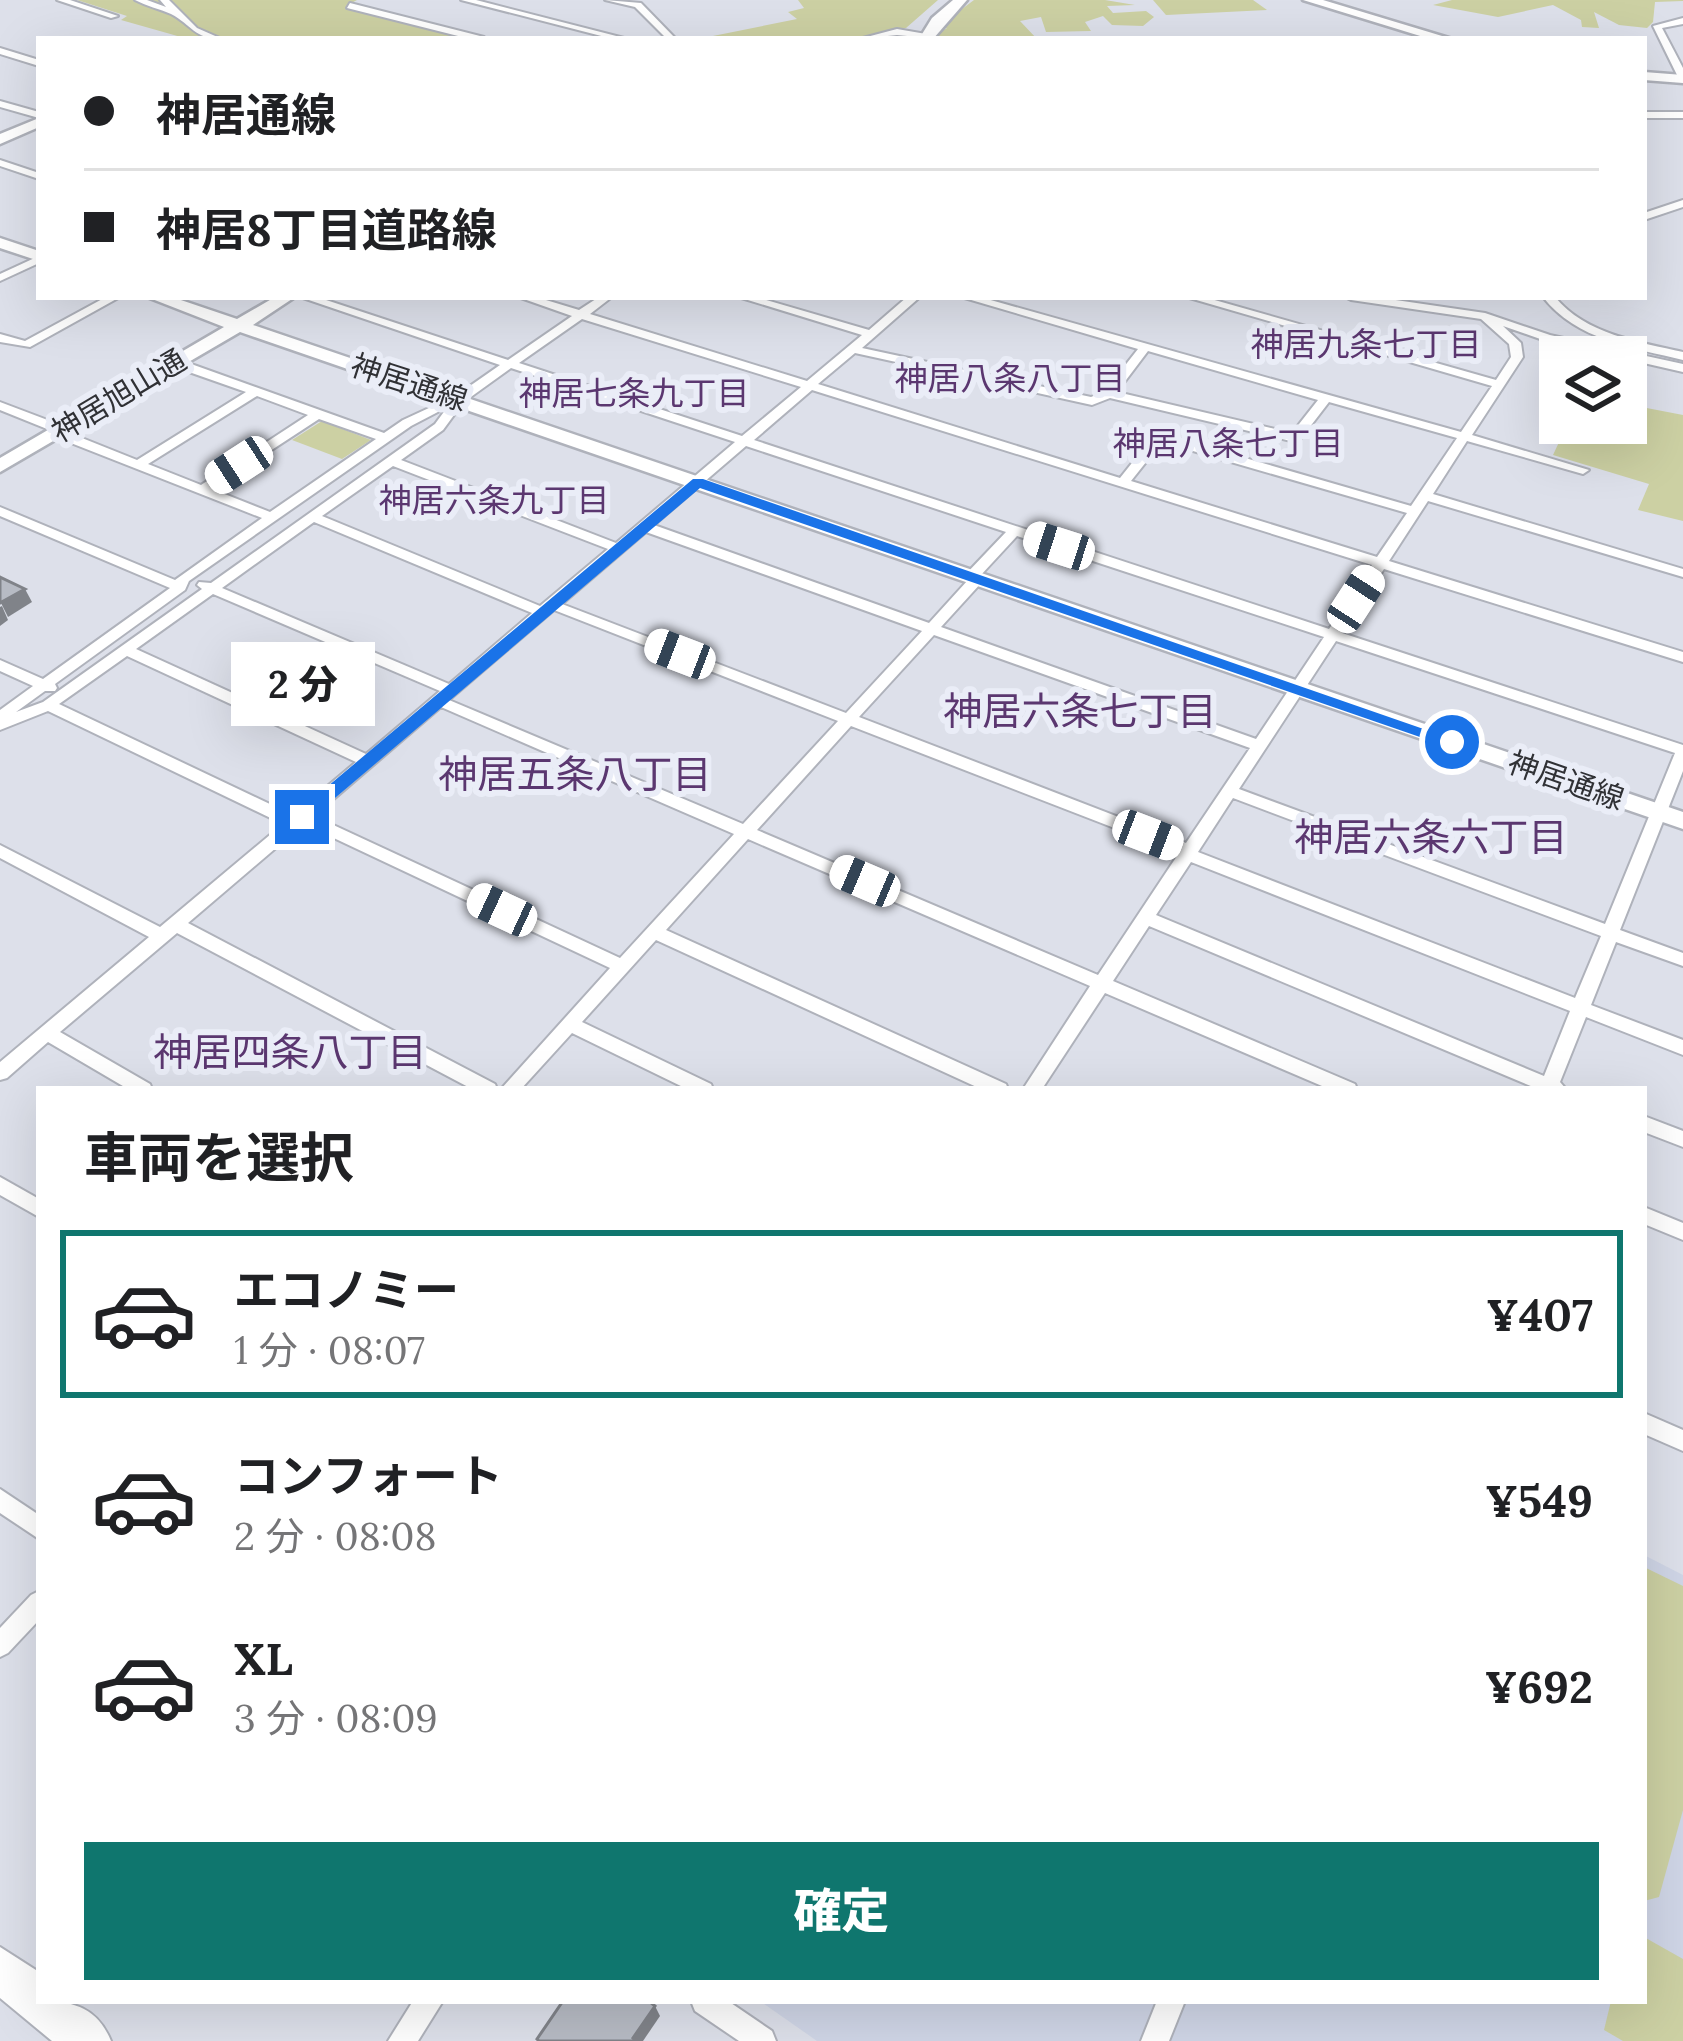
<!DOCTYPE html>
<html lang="ja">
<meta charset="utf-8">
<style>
:root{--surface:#fff;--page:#f2f2f2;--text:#202124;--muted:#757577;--line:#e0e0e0;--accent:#0f766e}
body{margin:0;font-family:Lora,"Noto Sans JP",serif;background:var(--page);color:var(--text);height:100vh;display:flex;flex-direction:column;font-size:45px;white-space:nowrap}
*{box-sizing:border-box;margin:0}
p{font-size:39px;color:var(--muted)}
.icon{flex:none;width:66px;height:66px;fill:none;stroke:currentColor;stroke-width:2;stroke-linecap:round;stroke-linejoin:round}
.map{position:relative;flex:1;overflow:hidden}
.drawer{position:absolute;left:36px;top:1086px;width:1611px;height:918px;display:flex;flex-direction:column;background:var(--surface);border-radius:0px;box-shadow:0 12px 48px #0002}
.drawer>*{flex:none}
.guide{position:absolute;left:36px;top:36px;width:1611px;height:264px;border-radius:0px;box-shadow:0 12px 48px #0002;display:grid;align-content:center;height:264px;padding:0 48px;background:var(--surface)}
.fabs{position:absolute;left:1539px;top:336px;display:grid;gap:24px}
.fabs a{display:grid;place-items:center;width:108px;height:108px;border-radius:0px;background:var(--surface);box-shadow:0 12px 48px #0002;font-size:60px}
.end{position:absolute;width:54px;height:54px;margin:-27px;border:15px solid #1a73e8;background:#fff;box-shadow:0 0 0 6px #fff}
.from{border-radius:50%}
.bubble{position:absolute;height:84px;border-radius:0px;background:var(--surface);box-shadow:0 12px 48px #0002;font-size:39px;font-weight:800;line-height:84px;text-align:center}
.car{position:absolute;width:36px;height:72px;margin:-36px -18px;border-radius:15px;box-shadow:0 0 9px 3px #0007;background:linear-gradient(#fff 24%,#345 0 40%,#fff 0 76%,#345 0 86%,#fff 0)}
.guide b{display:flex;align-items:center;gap:42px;height:114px;font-size:45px}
.guide b+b{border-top:3px solid var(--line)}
.guide i{width:30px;height:30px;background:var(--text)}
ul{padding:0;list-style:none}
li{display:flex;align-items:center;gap:36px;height:168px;margin:0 24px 18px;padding:0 24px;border:6px solid transparent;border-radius:0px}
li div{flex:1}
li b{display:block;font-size:45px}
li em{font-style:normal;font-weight:800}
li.on{border-color:var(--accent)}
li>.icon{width:108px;height:108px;stroke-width:1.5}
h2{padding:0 48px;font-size:54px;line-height:144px}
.cta{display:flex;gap:24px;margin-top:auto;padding:24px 48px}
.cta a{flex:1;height:138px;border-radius:0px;background:var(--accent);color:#fff;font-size:48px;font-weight:800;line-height:138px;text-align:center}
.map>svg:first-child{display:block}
.built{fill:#cfd5e6}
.green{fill:#ccd0a3}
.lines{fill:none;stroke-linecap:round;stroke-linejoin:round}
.street-casing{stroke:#afb2bb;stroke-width:4}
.secondary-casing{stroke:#afb2bb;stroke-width:5}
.primary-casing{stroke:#afb2bb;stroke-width:4}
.street{fill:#fff;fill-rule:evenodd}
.secondary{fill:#fff;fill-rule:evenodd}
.primary{fill:#fff;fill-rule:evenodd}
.shaded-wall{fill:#808389}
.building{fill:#b7bbc4;stroke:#808389;stroke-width:3}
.route{fill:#1a73e8}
.labels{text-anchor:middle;stroke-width:12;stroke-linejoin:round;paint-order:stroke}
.far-street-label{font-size:30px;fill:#303135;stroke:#eaedf7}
.far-neighbourhood-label{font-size:33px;fill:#5b3770;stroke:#eaedf7}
.neighbourhood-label{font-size:39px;fill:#5b3770;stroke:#eaedf7}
</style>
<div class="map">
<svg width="1683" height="2041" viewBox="0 0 1683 2041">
<rect width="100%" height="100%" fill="#dde0ea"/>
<path class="built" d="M 1644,1555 L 1683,1575 L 1683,2041 L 817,2041 L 760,2001 L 1644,2001 Z"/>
<g class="green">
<path d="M 77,0 L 357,0 L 346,6 L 461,38 L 188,39 L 121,20 L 127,16 Z"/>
<path d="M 798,0 L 938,0 L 906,28 L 853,39 L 698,39 L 797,19 L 788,12 L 804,8 Z"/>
<path d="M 974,0 L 1105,0 L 1135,5 L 1107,6 L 1113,13 L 1146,11 L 1154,17 L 1143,26 L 1112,25 L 1103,16 L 1085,22 L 1091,31 L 1046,32 L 1041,17 L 1020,21 L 1037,39 L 934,36 L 947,28 L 938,27 Z"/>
<path d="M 1153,0 L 1253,0 L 1267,10 L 1166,15 Z"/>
<path d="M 1452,0 L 1683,0 L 1683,1 L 1655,2 L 1653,22 L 1647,28 L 1619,25 L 1594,12 L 1599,28 L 1582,27 L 1581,20 L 1553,5 L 1498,17 L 1433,5 Z"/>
<path d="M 1626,404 L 1683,415 L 1683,521 L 1638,510 L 1649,484 L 1553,455 L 1568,423 L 1626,423 Z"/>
<path d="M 322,421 L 371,440 L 342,459 L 292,440 Z"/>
<path d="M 1644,1567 L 1683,1586 L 1683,1810 L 1659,1897 L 1644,1901 Z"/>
<path d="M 1644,1937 L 1683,1959 L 1683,2041 L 1623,2041 L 1604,2030 L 1611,2001 L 1644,2001 Z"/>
</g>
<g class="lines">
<defs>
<g id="street">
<path d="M 57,0 L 70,0 L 118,16 L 111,18 Z"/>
<path d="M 135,0 L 147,0 L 166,7 L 160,0 L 169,0 L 197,28 L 222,39 C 194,39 192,25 171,14 C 160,9 146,6 135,0 Z"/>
<path d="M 461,0 L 476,0 L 628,39 L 613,39 Z"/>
<path d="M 605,0 L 641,3 L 676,39 L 667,39 L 635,7 Z"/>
<path d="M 350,3 L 484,37 L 485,39 L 470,39 L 347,8 Z"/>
<path d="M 1683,18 L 1683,24 L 1662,28 L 1683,68 L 1683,80 L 1678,77 L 1653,26 Z"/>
<path d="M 897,29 L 932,35 L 928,38 L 897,35 L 859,39 Z"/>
<path d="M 0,48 L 39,60 L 39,66 L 0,54 Z"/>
<path d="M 0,101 L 39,112 L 39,118 L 0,107 Z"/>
<rect x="1644" y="112" width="39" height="6"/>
<path d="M 0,160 L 39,173 L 39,179 L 0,166 Z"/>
<path d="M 1683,200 L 1683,207 L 1644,220 L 1644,213 Z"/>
<path d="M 39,256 L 39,263 L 0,281 L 0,274 Z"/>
<path d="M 106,297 L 120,297 L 30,347 L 0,342 L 0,334 L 25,341 Z"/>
<path d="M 300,297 L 317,297 L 508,360 L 572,316 L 518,297 L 536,297 L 579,310 L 599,297 L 612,297 L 590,314 L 807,381 L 862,335 L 738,297 L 756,297 L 869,330 L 907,297 L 920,297 L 862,348 L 1091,397 L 1105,391 L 1138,349 L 961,297 L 980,297 L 1461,432 L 1492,386 L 1186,297 L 1204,297 L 1496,380 L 1511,357 L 1509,344 L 1481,319 L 1351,300 L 1345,297 L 1375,297 L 1485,313 L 1550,335 L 1683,364 L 1683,372 L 1543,340 L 1503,326 L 1521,343 L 1523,357 L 1472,435 L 1589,470 L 1583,474 L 1467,441 L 1433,494 L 1683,569 L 1683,577 L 1428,501 L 1389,561 L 1683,652 L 1683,662 L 1384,569 L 1342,633 L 1683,745 L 1683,771 L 1620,930 L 1683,953 L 1683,966 L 1616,942 L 1591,1005 L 1683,1040 L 1683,1055 L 1586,1017 L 1560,1082 L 1566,1089 L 1538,1089 L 1149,926 L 1113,981 L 1355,1084 L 1357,1089 L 1329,1089 L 1105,993 L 1042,1089 L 1023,1089 L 1090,986 L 748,839 L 666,930 L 1006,1084 L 1008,1089 L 981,1089 L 656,940 L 582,1022 L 711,1084 L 713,1089 L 687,1089 L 572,1033 L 521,1089 L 501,1089 L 610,968 L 304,824 L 188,923 L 495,1084 L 497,1089 L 472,1089 L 177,933 L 60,1032 L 150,1084 L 152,1089 L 128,1089 L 48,1042 L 7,1078 L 0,1080 L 0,1062 L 149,937 L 0,858 L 0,845 L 160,927 L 283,824 L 48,711 L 0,730 L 0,710 L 33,686 L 0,671 L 0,660 L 43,679 L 170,588 L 0,516 L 0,507 L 175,580 L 262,518 L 53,436 L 52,431 L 0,410 L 0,402 L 66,427 L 67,432 L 137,460 L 246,392 L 172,366 L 172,360 L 180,360 L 384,433 L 403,420 L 457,395 L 500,365 ZM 582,319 L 801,387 L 742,436 L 519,363 ZM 1148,351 L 1318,400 L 1292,433 L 1117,392 ZM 855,353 L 1092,405 L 1110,398 L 1295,442 L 1299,441 L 1329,402 L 1457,438 L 1411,506 L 1159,433 L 1155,434 L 1120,478 L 818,384 ZM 511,368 L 735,442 L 616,543 L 401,460 L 443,430 L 454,415 L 472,402 L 468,399 ZM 812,390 L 1372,565 L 1329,629 L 754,440 ZM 257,396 L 308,415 L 201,485 L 148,464 ZM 457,402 L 446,409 L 435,424 L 211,583 L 199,582 L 197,585 L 202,589 L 43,702 L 16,712 L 45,691 L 55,691 L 57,688 L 55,684 L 185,590 L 189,581 L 411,426 ZM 319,419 L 376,439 L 270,512 L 212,489 ZM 1162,442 L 1407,513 L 1377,557 L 1131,481 ZM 746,446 L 1006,532 L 966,574 L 964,577 L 968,580 L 929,623 L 654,525 ZM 393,466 L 608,549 L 540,606 L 322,516 ZM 314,522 L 532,613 L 449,684 L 222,588 ZM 646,532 L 922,631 L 846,713 L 562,604 ZM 1017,536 L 1324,637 L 1256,739 L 941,627 L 982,582 L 984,579 L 980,576 ZM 213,594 L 440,691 L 366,754 L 136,649 ZM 554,610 L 838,721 L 743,824 L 449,700 ZM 934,635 L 1250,748 L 1186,843 L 859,717 ZM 1336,641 L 1675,753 L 1605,924 L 1239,789 ZM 127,656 L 356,762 L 293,815 L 59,704 ZM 441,707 L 734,834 L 620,958 L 314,816 ZM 851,726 L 1179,853 L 1098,975 L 757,830 ZM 1233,798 L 1601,936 L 1575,998 L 1198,852 ZM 1191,862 L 1570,1011 L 1544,1076 L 1156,915 Z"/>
<path d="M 1543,297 L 1555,297 C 1585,334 1639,342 1683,352 L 1683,360 C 1634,348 1576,340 1543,297 Z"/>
<path d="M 1644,1116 L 1683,1131 L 1683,1147 L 1644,1132 Z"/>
<path d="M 0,1177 L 39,1199 L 39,1217 L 0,1195 Z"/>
<path d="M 1644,1207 L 1683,1223 L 1683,1240 L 1644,1224 Z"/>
<path d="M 1644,1413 L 1683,1430 L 1683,1451 L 1644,1434 Z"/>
<path d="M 0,1489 L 39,1515 L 39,1539 L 0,1513 Z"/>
<path d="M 39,1591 L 39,1620 L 8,1653 L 0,1657 L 0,1628 L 31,1595 Z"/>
<path d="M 413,2001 L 443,2001 L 418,2041 L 388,2041 Z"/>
<path d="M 691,2001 L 728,2001 L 772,2031 L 776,2041 L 739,2041 L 695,2011 Z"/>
<path d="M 1157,2001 L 1185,2001 L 1169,2041 L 1141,2041 Z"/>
</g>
<g id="secondary">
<path d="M 953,0 L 967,0 L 933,39 L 919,39 L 932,18 Z"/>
<path d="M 1303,0 L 1323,0 L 1452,39 L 1430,39 Z"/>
<path d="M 1644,72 L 1683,75 L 1683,83 L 1644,80 Z"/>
<path d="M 39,118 L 39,127 L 0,144 L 0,134 Z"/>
<path d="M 0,238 L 39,251 L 39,261 L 0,248 Z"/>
<path d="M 147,297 L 172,297 L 237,319 L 275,297 L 295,297 L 253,325 L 1683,812 L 1683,829 L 240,332 L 0,472 L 0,458 L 224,327 Z"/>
</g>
<path id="primary" d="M 0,1947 L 39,1972 L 39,2001 C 73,2001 97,2007 111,2041 L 52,2041 L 0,1998 Z"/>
</defs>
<use href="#street" class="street-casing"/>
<use href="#secondary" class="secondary-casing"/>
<use href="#primary" class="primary-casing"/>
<use href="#street" class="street"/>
<use href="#secondary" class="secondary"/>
<use href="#primary" class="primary"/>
</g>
<g class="shaded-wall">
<path d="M 25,589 L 32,602 L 8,617 L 1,603 Z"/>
<path d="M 2,606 L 8,620 L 0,626 L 0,607 Z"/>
<path d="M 655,2006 L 660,2016 L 643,2041 L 635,2041 L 633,2038 Z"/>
</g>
<g class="building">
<path d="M 0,577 L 25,589 L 0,603 Z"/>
<path d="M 563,2001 L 649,2001 L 655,2006 L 633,2038 L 637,2041 L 539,2041 L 537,2039 Z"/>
</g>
<path class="route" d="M 693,479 L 703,479 L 1461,742 L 1446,746 L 700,488 L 308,821 L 296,821 L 296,813 Z"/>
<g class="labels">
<g class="far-street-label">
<text transform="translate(409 383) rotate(18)" y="10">神居通線</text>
<text transform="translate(119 396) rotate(-31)" y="10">神居旭山通</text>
<text transform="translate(1566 781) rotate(19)" y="10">神居通線</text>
</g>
<g class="far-neighbourhood-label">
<text x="1366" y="356">神居九条七丁目</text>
<text x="1010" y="390">神居八条八丁目</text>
<text x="634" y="405">神居七条九丁目</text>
<text x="1228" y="455">神居八条七丁目</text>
<text x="494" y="512">神居六条九丁目</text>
</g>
<g class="neighbourhood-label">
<text x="1080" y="725">神居六条七丁目</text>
<text x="575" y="788">神居五条八丁目</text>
<text x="1431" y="851">神居六条六丁目</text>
<text x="290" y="1066">神居四条八丁目</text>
</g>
</g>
</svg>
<div class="fabs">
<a><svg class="icon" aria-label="layers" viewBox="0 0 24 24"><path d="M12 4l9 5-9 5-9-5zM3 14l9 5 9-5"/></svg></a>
</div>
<i class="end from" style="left:1452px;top:742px"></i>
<i class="end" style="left:302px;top:817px"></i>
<div class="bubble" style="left:231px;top:642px;width:144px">2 分</div>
<i class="car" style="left:239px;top:465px;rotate:237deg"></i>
<i class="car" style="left:1059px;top:546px;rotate:288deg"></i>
<i class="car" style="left:1356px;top:599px;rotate:33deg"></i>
<i class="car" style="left:680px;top:654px;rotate:291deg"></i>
<i class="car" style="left:1148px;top:835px;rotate:111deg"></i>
<i class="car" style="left:865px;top:881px;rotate:293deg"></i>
<i class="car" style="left:502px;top:910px;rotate:295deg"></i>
<div class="guide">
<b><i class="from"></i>神居通線</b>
<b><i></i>神居8丁目道路線</b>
</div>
<section class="drawer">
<h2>車両を選択</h2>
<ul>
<li class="on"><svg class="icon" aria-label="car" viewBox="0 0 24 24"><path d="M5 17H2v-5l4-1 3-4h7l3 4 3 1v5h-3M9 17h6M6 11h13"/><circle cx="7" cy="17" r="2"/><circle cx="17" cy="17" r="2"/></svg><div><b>エコノミー</b><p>1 分 · 08:07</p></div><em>¥407</em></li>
<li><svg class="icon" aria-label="car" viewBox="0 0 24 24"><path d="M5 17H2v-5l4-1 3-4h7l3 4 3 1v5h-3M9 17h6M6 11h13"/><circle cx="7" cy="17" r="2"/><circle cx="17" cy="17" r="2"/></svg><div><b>コンフォート</b><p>2 分 · 08:08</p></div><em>¥549</em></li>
<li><svg class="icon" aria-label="car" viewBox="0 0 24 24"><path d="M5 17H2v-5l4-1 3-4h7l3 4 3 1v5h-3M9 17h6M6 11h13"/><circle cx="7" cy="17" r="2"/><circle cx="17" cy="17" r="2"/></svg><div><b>XL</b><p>3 分 · 08:09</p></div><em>¥692</em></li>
</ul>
<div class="cta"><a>確定</a></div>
</section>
</div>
